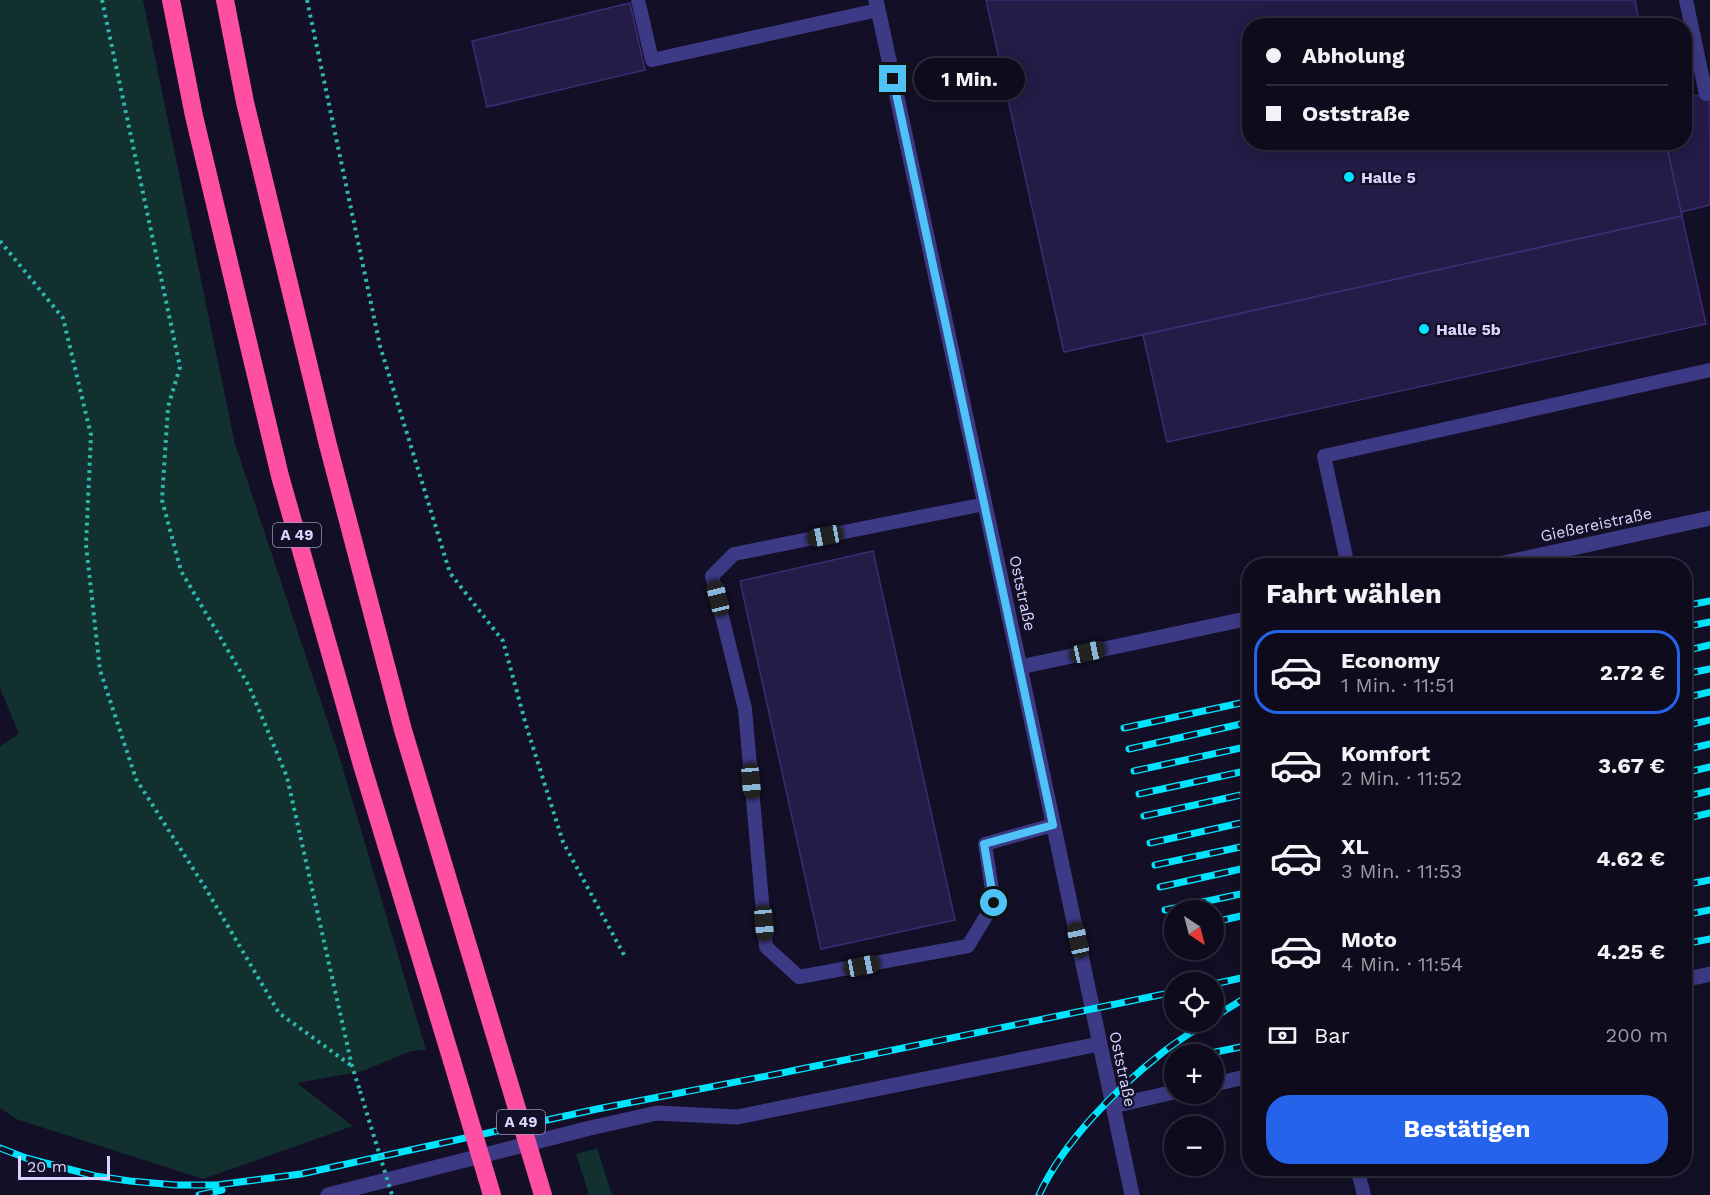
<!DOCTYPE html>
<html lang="de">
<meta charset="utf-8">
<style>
:root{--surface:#0e0b1c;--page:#171425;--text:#f1f3f6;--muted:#9b9ba3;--line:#2e2b3b;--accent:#2563eb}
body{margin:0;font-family:"Work Sans",sans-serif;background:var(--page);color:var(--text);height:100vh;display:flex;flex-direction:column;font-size:22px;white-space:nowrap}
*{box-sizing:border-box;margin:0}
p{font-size:20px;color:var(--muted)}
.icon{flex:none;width:33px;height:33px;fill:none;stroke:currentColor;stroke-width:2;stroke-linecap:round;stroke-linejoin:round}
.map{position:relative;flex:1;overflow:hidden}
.sheet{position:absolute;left:1242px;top:558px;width:450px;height:618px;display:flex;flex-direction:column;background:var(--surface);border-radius:24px;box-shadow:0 3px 15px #0003,0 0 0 2px var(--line)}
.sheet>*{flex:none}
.banner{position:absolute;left:1242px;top:18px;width:450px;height:132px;border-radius:24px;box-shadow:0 3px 15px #0003,0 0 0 2px var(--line);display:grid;align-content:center;height:132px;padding:0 24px;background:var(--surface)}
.needle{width:39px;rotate:144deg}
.fabs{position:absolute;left:1164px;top:900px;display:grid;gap:12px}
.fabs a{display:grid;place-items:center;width:60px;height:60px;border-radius:50%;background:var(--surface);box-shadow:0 3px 15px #0003,0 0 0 2px var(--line);font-size:30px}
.scale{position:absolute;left:18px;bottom:15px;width:92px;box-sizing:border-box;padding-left:6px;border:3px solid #d9d4ff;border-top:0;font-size:16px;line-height:21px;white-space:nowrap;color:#d9d4ff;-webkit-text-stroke:4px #130f26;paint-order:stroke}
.end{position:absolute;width:27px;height:27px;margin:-14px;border:8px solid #4fc3f7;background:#111;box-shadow:0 0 0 3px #111}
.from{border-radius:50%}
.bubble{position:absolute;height:42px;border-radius:21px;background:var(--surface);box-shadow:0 3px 15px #0003,0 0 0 2px var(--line);font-size:20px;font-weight:700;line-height:42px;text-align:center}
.car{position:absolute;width:18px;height:36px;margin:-18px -9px;border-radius:8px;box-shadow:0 0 4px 2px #0007;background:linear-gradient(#222 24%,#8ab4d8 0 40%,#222 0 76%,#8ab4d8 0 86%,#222 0)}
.banner b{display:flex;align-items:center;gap:21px;height:57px;font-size:22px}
.banner b+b{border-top:2px solid var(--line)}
.banner i{width:15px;height:15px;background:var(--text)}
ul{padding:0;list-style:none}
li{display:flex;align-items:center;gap:18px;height:84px;margin:0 12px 9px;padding:0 12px;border:3px solid transparent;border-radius:24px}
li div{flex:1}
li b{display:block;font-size:22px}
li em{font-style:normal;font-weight:700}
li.current{border-color:var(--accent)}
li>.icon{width:54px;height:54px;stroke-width:1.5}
h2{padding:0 24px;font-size:27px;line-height:72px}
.pay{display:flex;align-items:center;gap:15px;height:66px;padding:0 24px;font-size:22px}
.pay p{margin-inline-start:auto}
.button{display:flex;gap:12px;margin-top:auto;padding:12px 24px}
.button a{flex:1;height:69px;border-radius:24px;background:var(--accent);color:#fff;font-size:24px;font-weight:700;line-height:69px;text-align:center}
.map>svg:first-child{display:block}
.green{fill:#12302f}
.building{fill:#241b47;stroke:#3b2d73;stroke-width:1.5}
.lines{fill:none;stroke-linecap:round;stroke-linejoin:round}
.path{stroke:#2fb8b0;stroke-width:4;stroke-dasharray:3 4.5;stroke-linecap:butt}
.service{stroke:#3d3a85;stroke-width:14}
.minor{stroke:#3d3a85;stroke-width:15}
.motorway{stroke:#ff4fa3;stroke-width:18}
.rail-casing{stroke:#00e5ff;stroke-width:7}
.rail{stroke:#130f26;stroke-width:4.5;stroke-dasharray:14;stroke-linecap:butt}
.path-bridge{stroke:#2fb8b0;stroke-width:4;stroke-dasharray:3 4.5;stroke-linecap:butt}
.motorway-bridge{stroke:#ff4fa3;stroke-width:18}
.route{stroke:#4fc3f7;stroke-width:8}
.poi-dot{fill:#00e5ff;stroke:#130f26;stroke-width:2}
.labels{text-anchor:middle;stroke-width:4.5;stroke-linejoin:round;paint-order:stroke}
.shield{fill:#130f26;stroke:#9e99be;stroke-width:1.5}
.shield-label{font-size:15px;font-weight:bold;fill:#d9d4ff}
.poi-label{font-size:16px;font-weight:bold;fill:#d9d4ff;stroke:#130f26;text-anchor:start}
.street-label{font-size:16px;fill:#d9d4ff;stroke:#130f26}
</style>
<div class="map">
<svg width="1710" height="1195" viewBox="0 0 1710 1195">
<rect width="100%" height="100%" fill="#130f26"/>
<g class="green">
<path d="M 0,0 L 143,0 L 235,444 L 338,752 L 426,1050 L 411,1051 L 363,1071 L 297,1083 L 353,1126 L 203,1179 L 16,1119 L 0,1108 L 0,746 L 19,734 L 0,688 Z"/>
<path d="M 597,1148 L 612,1195 L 589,1195 L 576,1154 Z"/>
</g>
<g class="building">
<path d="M 986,0 L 1635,0 L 1640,26 L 1250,26 L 1250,142 L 1666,142 L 1682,216 L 1064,352 Z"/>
<path d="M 630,3 L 645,70 L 487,107 L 472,41 Z"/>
<path d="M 1710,93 L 1710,205 L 1681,212 L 1666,142 L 1684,142 L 1684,98 Z"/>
<path d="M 1682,216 L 1706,324 L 1167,442 L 1143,335 Z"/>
<path d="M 873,551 L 955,920 L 821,949 L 740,581 Z"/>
</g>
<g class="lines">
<g class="path">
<path d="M 102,0 L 180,367 L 168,407 L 162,500 L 181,571 L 249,686 L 287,777 L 352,1066 L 360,1091"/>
<path d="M 307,0 L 380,346 L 450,573 L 503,641 L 526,725 L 563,842 L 624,955"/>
<path d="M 0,241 L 63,318 L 91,435 L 86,545 L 100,670 L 136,779 L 206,889 L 279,1013 L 352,1066"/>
</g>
<g class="service">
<path d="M 638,0 L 652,60 L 878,10"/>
<path d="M 1686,0 L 1706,94"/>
<path d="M 985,504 L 734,554 L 712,576 L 745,709 L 766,947 L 799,977 L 968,946 L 994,903 L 985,844 L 1053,825"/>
<path d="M 1348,566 L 1324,456 L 1710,370"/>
<path d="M 1357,1168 L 1364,1195"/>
</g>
<g class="minor">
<path d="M 876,0 L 1020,667 L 1132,1195"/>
<path d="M 1490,566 L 1710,518"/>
<path d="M 1020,667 L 1250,618"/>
<path d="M 1684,980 L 1710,974"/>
<path d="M 1214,1084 L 1250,1076"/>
<path d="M 1113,1106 L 1174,1092"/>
<path d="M 328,1195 L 590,1128 L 657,1113 L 737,1117 L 1099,1044"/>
</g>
<g class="motorway">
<path d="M 171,0 L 194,116 L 280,476 L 362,765 L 452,1061"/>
<path d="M 225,0 L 245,102 L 328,445 L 403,730 L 499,1049"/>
</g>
<defs>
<g id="rail">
<path d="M 1684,606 L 1710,601"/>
<path d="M 1684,627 L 1710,622"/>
<path d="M 1684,651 L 1710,645"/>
<path d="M 1684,674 L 1710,669"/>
<path d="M 1684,698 L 1710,692"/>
<path d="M 1684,726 L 1710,720"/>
<path d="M 1124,728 L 1250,701"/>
<path d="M 1129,749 L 1250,722"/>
<path d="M 1684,750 L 1710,744"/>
<path d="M 1134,771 L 1250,746"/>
<path d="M 1684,773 L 1710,767"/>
<path d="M 1139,794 L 1250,770"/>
<path d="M 1684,797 L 1710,791"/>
<path d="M 1144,816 L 1250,793"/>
<path d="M 1684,819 L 1710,813"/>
<path d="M 1150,843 L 1250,821"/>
<path d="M 1155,865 L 1250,845"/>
<path d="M 1684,885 L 1710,880"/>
<path d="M 1160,887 L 1250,867"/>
<path d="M 1165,910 L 1250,892"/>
<path d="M 1684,915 L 1710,910"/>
<path d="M 1214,922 L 1250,914"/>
<path d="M 1170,932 L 1174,931"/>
<path d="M 1684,944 L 1710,939"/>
<path d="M 1214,984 L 1250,976"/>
<path d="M 1214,1017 L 1250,995"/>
<path d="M 1206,1054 L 1250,1045"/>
<path d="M 0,1148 L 26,1158 L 95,1176 L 130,1181 L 176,1185 L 217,1185 L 301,1174 L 597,1109 L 772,1075 L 1174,992"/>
<path d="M 199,1195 L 222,1190"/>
<path d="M 1039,1195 C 1064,1141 1115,1090 1162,1053 C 1176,1042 1192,1032 1207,1022"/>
</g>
</defs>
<use href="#rail" class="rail-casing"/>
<use href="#rail" class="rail"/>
<path class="path-bridge" d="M 360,1091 L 392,1195"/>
<g class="motorway-bridge">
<path d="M 499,1049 L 543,1195"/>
<path d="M 452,1061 L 492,1195"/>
</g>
</g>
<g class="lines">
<path class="route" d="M 893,79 L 1053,825 L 984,844 L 994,903"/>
</g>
<g class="poi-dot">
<circle cx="1349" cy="177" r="6"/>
<circle cx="1424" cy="329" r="6"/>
</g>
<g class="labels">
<g class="shield">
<rect x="273" y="523" width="48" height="24" rx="4.5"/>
<rect x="497" y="1110" width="48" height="24" rx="4.5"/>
</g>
<g class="shield-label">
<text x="297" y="540">A 49</text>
<text x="521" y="1127">A 49</text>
</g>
<g class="poi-label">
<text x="1361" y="183">Halle 5</text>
<text x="1436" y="335">Halle 5b</text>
</g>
<g class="street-label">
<text transform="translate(1596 524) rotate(-12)" y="6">Gießereistraße</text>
<text transform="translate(1023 593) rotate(78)" y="6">Oststraße</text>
<text transform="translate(1123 1069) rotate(78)" y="6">Oststraße</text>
</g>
</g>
</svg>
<div class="fabs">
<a><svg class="needle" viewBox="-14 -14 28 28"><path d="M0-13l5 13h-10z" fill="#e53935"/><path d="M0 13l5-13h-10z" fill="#9b9ba3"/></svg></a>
<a><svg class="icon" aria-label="locate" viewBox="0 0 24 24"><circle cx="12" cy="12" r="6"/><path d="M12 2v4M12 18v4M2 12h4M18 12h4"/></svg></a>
<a>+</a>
<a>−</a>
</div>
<div class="scale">20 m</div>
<i class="end from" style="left:994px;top:903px"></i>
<i class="end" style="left:893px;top:79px"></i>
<div class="bubble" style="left:914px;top:58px;width:111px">1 Min.</div>
<i class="car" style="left:825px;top:536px;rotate:259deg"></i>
<i class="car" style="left:718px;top:598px;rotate:346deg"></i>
<i class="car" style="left:1088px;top:652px;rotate:78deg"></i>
<i class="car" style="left:751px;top:781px;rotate:175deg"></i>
<i class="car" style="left:764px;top:923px;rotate:175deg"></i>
<i class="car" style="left:1078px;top:940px;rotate:348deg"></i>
<i class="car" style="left:862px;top:966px;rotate:79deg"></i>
<div class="banner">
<b><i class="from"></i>Abholung</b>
<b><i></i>Oststraße</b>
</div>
<section class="sheet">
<h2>Fahrt wählen</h2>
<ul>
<li class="current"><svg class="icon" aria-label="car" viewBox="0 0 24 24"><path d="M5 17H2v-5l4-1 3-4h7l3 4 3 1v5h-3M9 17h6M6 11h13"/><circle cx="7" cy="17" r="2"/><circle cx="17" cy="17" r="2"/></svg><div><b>Economy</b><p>1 Min. · 11:51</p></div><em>2.72 €</em></li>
<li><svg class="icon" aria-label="car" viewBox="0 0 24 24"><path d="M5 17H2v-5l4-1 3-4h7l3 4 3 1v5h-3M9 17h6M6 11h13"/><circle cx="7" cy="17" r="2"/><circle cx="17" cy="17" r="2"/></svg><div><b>Komfort</b><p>2 Min. · 11:52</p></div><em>3.67 €</em></li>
<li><svg class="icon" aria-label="car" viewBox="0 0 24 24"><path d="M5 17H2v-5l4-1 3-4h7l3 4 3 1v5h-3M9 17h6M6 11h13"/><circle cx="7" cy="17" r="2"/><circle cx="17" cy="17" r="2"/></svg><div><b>XL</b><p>3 Min. · 11:53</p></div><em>4.62 €</em></li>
<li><svg class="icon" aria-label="car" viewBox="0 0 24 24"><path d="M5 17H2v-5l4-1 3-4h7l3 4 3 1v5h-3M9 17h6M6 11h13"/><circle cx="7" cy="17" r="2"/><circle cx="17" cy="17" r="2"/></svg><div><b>Moto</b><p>4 Min. · 11:54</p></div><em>4.25 €</em></li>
</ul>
<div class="pay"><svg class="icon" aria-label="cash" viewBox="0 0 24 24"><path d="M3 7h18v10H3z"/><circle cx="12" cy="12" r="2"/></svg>Bar<p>200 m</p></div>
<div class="button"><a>Bestätigen</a></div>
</section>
</div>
